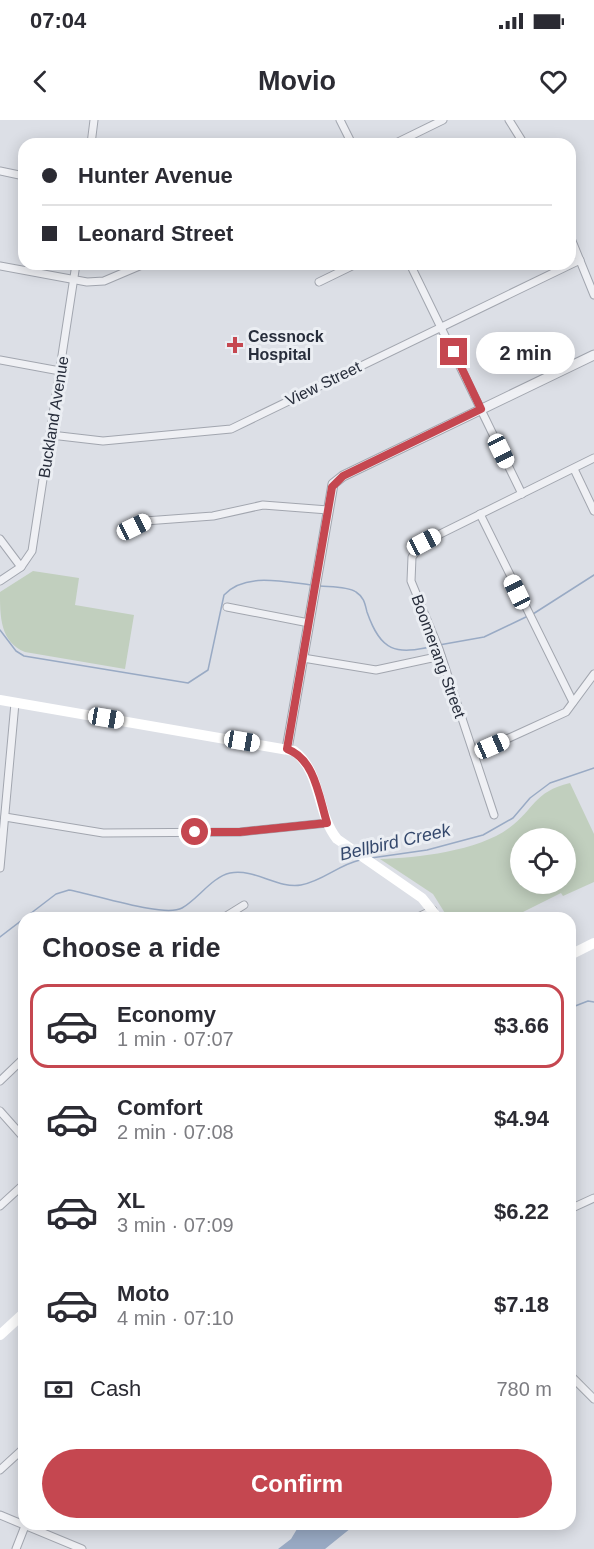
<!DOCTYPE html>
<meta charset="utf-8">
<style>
:root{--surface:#fff;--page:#f2f2f3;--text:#2b2b33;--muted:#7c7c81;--line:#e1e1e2;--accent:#c54750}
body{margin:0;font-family:Arial,sans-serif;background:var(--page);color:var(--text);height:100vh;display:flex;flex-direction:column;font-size:22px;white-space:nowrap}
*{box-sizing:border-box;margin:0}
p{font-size:20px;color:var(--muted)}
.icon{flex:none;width:33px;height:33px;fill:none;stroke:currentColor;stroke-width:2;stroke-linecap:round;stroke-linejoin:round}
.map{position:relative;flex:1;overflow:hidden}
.panel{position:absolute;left:18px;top:792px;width:558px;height:618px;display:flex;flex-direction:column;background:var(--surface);border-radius:18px;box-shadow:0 3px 15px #0003}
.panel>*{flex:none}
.banner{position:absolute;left:18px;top:18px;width:558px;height:132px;border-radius:18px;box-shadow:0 3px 15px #0003;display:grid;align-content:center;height:132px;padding:0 24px;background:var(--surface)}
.controls{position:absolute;left:510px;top:708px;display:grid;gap:12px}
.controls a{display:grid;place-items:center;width:66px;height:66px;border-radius:50%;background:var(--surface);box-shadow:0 3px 15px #0003;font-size:30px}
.end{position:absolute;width:27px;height:27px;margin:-14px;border:8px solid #c54750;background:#fff;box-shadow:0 0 0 3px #fff}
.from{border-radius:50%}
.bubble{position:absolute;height:42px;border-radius:21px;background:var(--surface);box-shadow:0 3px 15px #0003;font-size:20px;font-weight:700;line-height:42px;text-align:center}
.car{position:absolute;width:18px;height:36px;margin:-18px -9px;border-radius:8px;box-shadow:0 0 4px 2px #0007;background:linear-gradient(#fff 24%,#345 0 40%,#fff 0 76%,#345 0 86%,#fff 0)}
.banner b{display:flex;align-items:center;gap:21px;height:57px;font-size:22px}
.banner b+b{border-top:2px solid var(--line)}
.banner i{width:15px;height:15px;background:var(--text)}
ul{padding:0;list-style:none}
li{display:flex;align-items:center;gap:18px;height:84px;margin:0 12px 9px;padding:0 12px;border:3px solid transparent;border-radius:18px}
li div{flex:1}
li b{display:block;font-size:22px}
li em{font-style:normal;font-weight:700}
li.active{border-color:var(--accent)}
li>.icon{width:54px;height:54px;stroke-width:1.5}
h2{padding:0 24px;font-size:27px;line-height:72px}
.pay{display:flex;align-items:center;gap:15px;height:66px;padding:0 24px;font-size:22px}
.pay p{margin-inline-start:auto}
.button{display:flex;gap:12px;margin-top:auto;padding:12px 24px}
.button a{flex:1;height:69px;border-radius:36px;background:var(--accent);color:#fff;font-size:24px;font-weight:700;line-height:69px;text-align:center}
.status{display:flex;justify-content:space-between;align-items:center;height:42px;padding:0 30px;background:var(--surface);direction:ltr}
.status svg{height:16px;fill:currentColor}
header{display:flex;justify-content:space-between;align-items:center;height:78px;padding:0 24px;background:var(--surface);font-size:27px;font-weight:700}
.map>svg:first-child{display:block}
.green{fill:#c1cfbe;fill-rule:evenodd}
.water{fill:#99aac4}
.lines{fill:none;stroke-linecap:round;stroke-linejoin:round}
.stream{stroke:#99aac4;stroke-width:1.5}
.minor-casing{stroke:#a2a6af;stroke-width:9}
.tertiary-casing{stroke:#a2a6af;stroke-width:11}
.minor{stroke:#eff0f4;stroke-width:7}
.tertiary{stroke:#eff0f4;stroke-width:9}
.secondary{stroke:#fff;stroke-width:10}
.route{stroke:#c54750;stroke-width:8}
.poi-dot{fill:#c54750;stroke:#ebeef3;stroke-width:2}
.labels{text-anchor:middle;stroke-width:6;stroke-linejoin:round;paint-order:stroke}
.poi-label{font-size:16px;font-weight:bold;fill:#272d3b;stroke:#ebeef3;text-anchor:start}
.street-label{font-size:16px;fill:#272d3b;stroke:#ebeef3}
.water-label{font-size:18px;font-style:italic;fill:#34486c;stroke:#ebeef3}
</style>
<div class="status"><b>07:04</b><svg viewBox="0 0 49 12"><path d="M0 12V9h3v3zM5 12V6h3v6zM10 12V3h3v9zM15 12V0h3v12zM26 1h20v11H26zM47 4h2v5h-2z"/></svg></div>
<header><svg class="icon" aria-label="back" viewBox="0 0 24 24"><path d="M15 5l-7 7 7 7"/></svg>Movio<svg class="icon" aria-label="heart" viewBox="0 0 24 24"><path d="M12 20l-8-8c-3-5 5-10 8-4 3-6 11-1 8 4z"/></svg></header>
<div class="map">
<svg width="594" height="1429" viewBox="0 0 594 1429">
<rect width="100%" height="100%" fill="#dcdfe6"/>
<g class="green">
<path d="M 33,451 L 79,458 L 75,485 L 134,495 L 125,549 L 25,532 C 0,522 0,496 0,472 Z"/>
<path d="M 570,663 L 594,714 L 594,762 L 563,776 L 561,773 L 515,796 L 516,798 L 448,798 L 433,774 L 380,739 C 417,738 478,731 509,708 C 535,689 533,672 570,663 ZM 520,718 L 566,718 L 566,764 L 520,764 Z"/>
</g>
<path class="water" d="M 300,1404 L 356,1404 L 325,1429 L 278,1429 L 291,1419 Z"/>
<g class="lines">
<g class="stream">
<path d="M 320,466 C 330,467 347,466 356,472 C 364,477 365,484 367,492 C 381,532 395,535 435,526"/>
<path d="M 533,494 L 594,455"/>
<path d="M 0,510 L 16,531 L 24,536 L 188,563 L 208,550 L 224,475 C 245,452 284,462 312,465"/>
<path d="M 439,525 L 484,517 L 528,496"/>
<path d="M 371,738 L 427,730 L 483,715 L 513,698 L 530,678 L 550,663 L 594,648"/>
<path d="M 0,817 L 56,774 L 69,770 C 93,774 164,798 182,788 C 198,779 212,757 230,753 C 255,748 277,769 301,765 C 323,761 338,745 360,740"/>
<path d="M 570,888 L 588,881 L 594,882"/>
</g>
<defs>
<g id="minor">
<path d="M 340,0 L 352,24"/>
<path d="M 509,0 L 524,24"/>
<path d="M 91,24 L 94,0"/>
<path d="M 394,24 L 443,0"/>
<path d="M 0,51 L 24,56"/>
<path d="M 570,116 L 594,175"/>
<path d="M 410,144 L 522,374"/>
<path d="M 0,146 L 87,162 L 104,161 L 144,144"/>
<path d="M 319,162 L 356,144"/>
<path d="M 0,240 L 60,251"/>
<path d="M 51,315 L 103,321 L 231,309 L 580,140"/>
<path d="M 574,349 L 594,391"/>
<path d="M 480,394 L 573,582"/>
<path d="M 134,407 L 145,401 L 213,396 L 263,385 L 328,390"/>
<path d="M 0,419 L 21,447"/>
<path d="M 0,461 L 21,447 L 32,431 L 76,144"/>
<path d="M 227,487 L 309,503"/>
<path d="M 303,538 L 376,550 L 441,536"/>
<path d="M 474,634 L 566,592 L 594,554"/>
<path d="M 494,695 L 439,529 L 411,461 L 412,437 L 424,422 L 594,338"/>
<path d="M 5,697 L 103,713 L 240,712 L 327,703"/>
<path d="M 0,748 L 15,583"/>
<path d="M 223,798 L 244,785"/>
<path d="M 416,798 L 433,790"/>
<path d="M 23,824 L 24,825"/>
<path d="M 0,961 L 24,938"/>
<path d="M 0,991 L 24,1018"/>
<path d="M 0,1086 L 24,1064"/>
<path d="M 570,1089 L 594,1078"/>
<path d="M 570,1255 L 594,1279"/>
<path d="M 0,1350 L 24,1328"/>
<path d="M 0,1395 L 82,1429"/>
<path d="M 16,1429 L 25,1406"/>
</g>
<path id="tertiary" d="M 287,629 L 333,364 L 343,356 L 594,235"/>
</defs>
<use href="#minor" class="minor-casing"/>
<use href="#tertiary" class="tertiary-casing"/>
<use href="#minor" class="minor"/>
<use href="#tertiary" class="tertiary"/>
<g class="secondary">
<path d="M 0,580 L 294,631 C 322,652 316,693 337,719 L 422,778 L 438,798"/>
<path d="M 570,835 L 594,823"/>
<path d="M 0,1215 L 24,1193"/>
</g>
</g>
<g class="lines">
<path class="route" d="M 195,712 L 240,712 L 327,703 C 319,677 315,639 287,629 L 332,367 L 343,356 L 481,289 L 454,232"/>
</g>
<path class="poi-dot" d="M232 216h6v6h6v6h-6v6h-6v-6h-6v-6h6z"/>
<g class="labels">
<g class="poi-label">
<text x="248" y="222">Cessnock<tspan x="248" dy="18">Hospital</tspan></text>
</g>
<g class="street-label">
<text transform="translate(323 263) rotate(-26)" y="6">View Street</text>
<text transform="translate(53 297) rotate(-81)" y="6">Buckland Avenue</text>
<text transform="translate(439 536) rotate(70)" y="6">Boomerang Street</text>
</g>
<g class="water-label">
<text transform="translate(395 722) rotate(-13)" y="6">Bellbird Creek</text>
</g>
</g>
</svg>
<div class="controls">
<a><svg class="icon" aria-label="locate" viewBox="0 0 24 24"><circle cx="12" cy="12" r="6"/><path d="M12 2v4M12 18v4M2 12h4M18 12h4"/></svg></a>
</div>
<i class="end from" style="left:195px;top:712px"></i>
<i class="end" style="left:454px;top:232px"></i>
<div class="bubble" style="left:476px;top:212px;width:99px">2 min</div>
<i class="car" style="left:501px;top:331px;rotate:154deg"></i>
<i class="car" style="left:134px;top:407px;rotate:64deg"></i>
<i class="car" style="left:424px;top:422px;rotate:62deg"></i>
<i class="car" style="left:517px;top:472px;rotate:334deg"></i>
<i class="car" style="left:106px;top:598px;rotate:100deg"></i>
<i class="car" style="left:242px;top:621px;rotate:100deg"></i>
<i class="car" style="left:492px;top:626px;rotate:66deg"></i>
<div class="banner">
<b><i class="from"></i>Hunter Avenue</b>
<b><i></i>Leonard Street</b>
</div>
<section class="panel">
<h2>Choose a ride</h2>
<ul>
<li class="active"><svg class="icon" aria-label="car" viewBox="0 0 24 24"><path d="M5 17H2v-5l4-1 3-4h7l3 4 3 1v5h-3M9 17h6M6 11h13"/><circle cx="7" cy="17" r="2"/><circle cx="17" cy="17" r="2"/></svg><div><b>Economy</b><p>1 min · 07:07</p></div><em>$3.66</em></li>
<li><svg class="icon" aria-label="car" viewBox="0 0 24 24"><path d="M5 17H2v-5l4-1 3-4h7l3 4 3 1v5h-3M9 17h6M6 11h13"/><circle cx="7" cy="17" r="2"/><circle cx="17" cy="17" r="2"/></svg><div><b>Comfort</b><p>2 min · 07:08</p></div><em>$4.94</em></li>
<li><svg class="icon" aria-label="car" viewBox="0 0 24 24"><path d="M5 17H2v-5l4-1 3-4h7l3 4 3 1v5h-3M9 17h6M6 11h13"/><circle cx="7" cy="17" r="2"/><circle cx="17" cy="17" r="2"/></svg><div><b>XL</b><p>3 min · 07:09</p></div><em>$6.22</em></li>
<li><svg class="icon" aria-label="car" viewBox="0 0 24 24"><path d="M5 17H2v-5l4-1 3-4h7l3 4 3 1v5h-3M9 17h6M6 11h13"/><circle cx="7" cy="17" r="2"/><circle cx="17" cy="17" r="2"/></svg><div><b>Moto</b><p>4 min · 07:10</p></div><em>$7.18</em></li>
</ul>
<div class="pay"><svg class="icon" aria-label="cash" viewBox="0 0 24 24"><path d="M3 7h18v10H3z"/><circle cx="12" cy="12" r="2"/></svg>Cash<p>780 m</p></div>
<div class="button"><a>Confirm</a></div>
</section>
</div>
